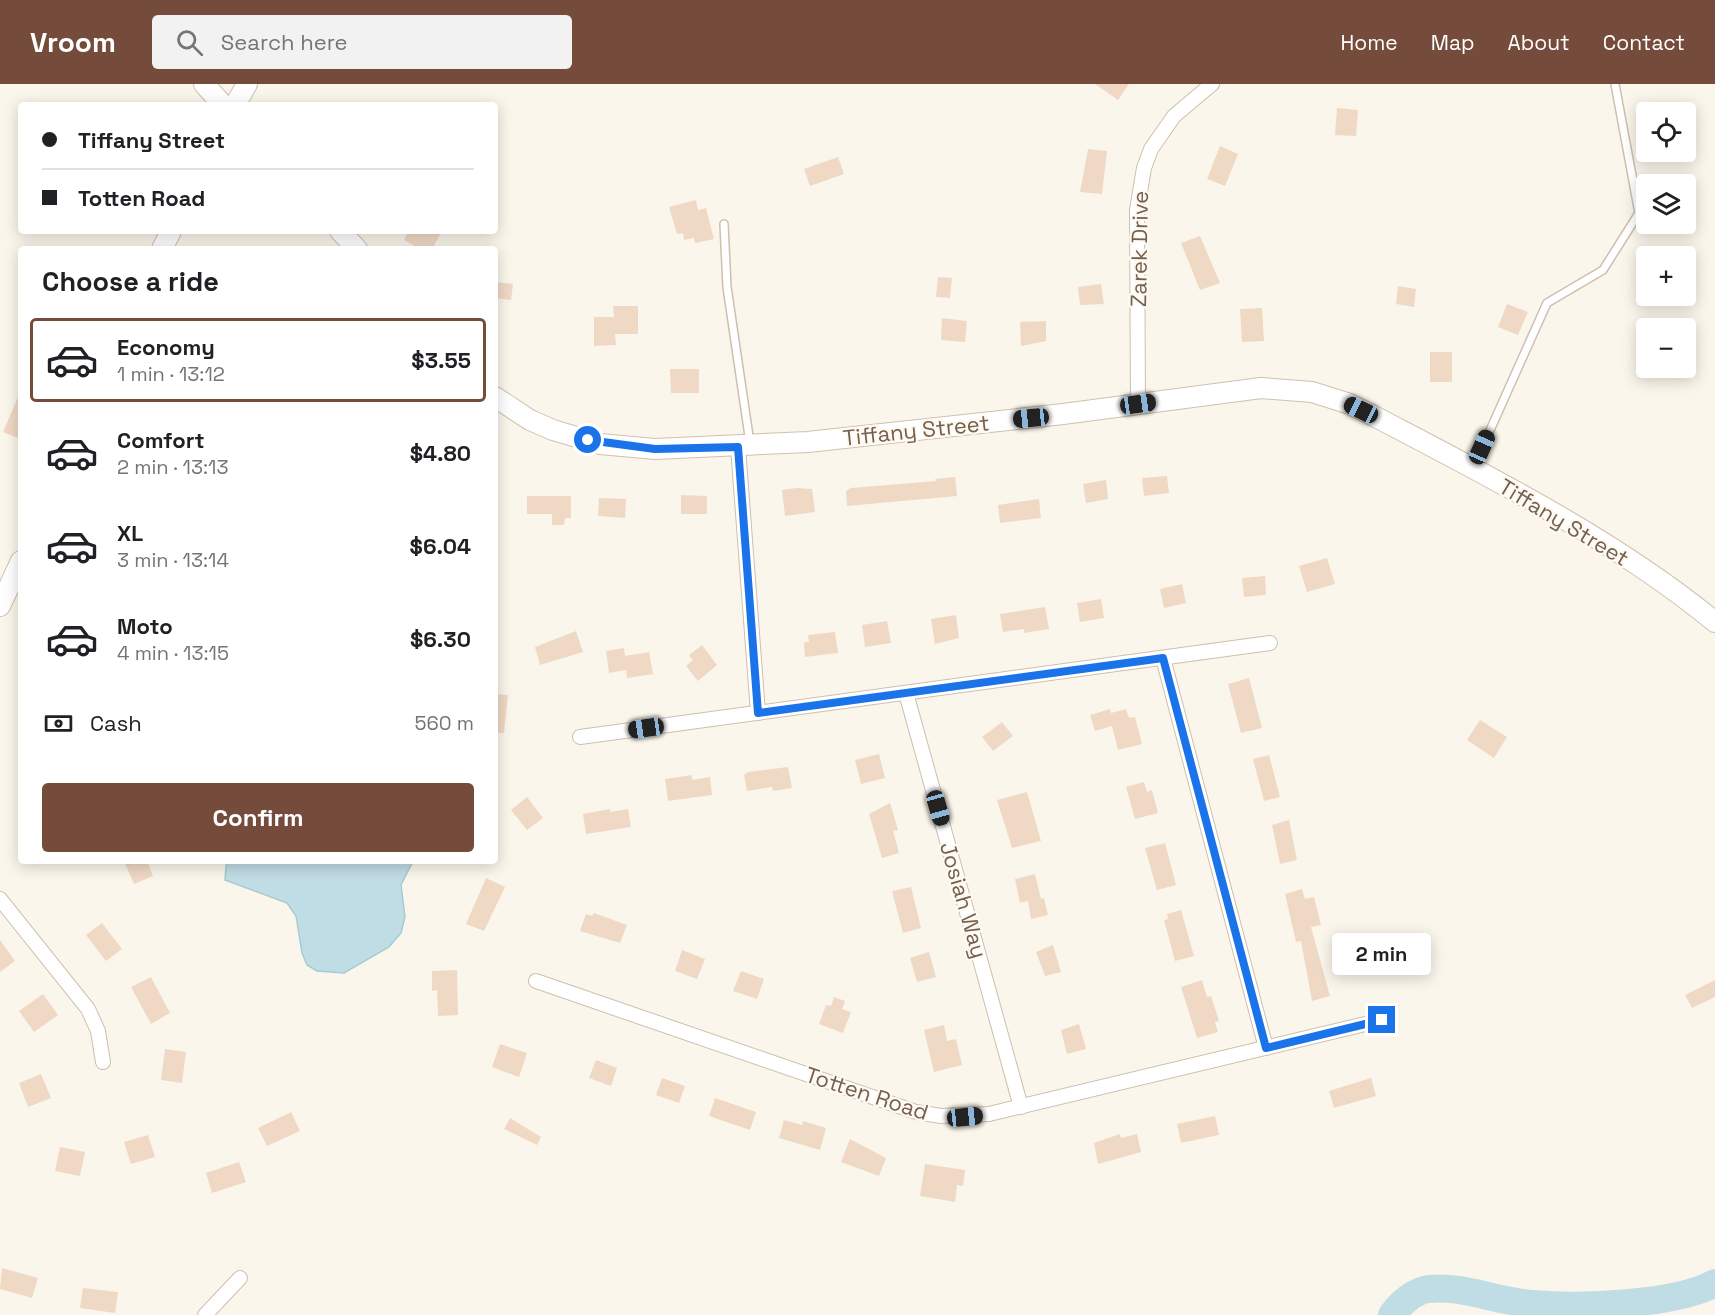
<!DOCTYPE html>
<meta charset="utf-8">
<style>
:root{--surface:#fff;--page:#f2f2f2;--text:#202124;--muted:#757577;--line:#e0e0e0;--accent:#754c3c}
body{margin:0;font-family:"Space Grotesk",sans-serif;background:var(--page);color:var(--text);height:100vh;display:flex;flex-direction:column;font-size:22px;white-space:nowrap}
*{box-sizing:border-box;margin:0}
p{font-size:20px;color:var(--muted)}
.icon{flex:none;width:33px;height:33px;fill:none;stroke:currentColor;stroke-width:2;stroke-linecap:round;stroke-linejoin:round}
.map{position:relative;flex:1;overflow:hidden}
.side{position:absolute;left:18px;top:162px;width:480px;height:618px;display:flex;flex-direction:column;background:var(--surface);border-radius:6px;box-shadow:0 3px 15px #0003}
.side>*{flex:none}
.top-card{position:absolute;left:18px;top:18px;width:480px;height:132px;border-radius:6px;box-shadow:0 3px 15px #0003;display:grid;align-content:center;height:132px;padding:0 24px;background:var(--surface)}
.tools{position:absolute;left:1636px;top:18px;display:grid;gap:12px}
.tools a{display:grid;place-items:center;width:60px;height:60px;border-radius:6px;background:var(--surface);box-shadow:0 3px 15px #0003;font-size:30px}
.end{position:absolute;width:27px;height:27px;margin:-14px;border:8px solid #1a73e8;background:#fff;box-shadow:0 0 0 3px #fff}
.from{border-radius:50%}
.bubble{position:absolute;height:42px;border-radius:6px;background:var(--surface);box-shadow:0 3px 15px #0003;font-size:20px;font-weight:700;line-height:42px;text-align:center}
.car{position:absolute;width:18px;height:36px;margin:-18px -9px;border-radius:8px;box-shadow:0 0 4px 2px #0007;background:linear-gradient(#222 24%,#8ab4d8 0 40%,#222 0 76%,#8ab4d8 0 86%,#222 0)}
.top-card b{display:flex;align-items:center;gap:21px;height:57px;font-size:22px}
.top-card b+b{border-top:2px solid var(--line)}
.top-card i{width:15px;height:15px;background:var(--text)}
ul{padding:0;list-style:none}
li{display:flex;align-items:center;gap:18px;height:84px;margin:0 12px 9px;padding:0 12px;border:3px solid transparent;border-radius:6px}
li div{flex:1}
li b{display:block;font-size:22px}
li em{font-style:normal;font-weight:700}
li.selected{border-color:var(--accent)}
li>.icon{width:54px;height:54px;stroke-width:1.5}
h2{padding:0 24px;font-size:27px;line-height:72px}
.pay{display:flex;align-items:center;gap:15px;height:66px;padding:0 24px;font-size:22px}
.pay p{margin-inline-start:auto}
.button{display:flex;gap:12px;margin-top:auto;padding:12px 24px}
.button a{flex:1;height:69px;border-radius:6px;background:var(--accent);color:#fff;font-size:24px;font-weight:700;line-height:69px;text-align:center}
header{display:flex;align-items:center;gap:36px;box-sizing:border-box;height:84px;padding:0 30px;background:var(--accent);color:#fff}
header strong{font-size:28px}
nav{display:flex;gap:33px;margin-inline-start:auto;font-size:21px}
.search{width:420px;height:54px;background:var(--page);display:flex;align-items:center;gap:15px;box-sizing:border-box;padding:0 21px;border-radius:6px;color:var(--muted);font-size:22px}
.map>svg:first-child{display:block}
.water{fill:#c0dce4;stroke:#a7cbd5;stroke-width:1.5}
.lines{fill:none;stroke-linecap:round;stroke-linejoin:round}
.river{stroke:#c0dce4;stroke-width:28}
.building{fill:#efd9c5}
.lane-casing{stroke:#cdbfb1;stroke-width:10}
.street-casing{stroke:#cdbfb1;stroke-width:16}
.secondary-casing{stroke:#d0c0af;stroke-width:22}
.lane{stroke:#fff;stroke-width:7}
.street{stroke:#fff;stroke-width:14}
.secondary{stroke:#fff;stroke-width:20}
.route{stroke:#1a73e8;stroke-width:8}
.labels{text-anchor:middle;stroke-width:4.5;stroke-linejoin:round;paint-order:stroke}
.street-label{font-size:22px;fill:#75604f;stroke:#fefaf2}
</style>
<header>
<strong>Vroom</strong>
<div class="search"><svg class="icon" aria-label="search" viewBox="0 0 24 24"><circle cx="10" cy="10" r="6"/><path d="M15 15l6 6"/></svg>Search here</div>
<nav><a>Home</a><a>Map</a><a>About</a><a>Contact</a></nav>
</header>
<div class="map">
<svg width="1715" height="1231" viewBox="0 0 1715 1231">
<rect width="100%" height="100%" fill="#fbf6eb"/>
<path class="water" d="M 229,777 L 413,777 L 401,801 L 405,833 L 401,849 L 389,863 L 344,889 L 317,887 L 307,881 L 302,869 L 296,832 L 287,819 L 225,796 L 226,782 Z"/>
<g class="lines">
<path class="river" d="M 1392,1231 C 1400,1220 1414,1207 1428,1205 C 1463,1201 1498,1218 1533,1220 C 1578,1224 1676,1221 1715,1199"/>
</g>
<g class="building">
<path d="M 1095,0 L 1129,0 L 1118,16 Z"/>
<path d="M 1337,24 L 1358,26 L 1356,52 L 1335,51 Z"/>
<path d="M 1220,62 L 1238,70 L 1225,102 L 1207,95 Z"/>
<path d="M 1088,65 L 1107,67 L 1102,110 L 1080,108 Z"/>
<path d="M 838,73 L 844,90 L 810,102 L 804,85 Z"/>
<path d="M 696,116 L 698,126 L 706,124 L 714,155 L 695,159 L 694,154 L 684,156 L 683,149 L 677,150 L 669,123 Z"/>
<path d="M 409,147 L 442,147 L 432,165 L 420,165 L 404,156 Z"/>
<path d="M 1200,152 L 1220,199 L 1200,206 L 1181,159 Z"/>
<path d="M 938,193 L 952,194 L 950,214 L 936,213 Z"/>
<path d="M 495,198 L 513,200 L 511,216 L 495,214 Z"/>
<path d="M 1101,200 L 1104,220 L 1080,221 L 1078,203 Z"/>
<path d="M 1398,202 L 1416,205 L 1414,223 L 1396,220 Z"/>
<path d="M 1507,220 L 1528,228 L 1518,251 L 1498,243 Z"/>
<path d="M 613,222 L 638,222 L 638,250 L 615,250 L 616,261 L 594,262 L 594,233 L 614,233 Z"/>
<path d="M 1262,224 L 1264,257 L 1242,258 L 1240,225 Z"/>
<path d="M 942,234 L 967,237 L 965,258 L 941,256 Z"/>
<path d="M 1046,237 L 1046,257 L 1021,262 L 1020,238 Z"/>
<rect x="1430" y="268" width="22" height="30"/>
<path d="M 670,285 L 699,285 L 699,309 L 671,309 Z"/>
<path d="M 21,306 L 21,355 L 3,348 Z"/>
<path d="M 1167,392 L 1169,409 L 1144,412 L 1142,394 Z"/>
<path d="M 955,393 L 957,412 L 847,422 L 846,407 L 851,404 L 936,397 L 935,395 Z"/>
<path d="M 1106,396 L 1108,415 L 1086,419 L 1083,400 Z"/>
<path d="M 797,404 L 812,405 L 815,428 L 785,432 L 782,406 Z"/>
<path d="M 681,411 L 707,412 L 707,430 L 681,430 Z"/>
<path d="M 527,412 L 571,412 L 571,434 L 565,434 L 564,441 L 552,441 L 552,430 L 527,430 Z"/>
<path d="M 599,414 L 626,415 L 625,434 L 598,432 Z"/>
<path d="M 1039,415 L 1041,434 L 1000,439 L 998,421 Z"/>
<path d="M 1327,474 L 1335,500 L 1307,508 L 1299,482 Z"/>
<path d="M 1265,492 L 1266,511 L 1244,513 L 1242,494 Z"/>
<path d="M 1182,500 L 1186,519 L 1164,524 L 1160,505 Z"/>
<path d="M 1101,515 L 1104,534 L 1080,538 L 1077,519 Z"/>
<path d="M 1045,523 L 1049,545 L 1024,549 L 1024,545 L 1003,548 L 1000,530 Z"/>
<path d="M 956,531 L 959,554 L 935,560 L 931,535 Z"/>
<path d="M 887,537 L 891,559 L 865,563 L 862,541 Z"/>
<path d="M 576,547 L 583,568 L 540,581 L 535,563 Z"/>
<path d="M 835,548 L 838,569 L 805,573 L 804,558 L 809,558 L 808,551 Z"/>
<path d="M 702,561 L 717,581 L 698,597 L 686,582 L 693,576 L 689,571 Z"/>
<path d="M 624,564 L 625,572 L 649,568 L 653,590 L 627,594 L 626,586 L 609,589 L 606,567 Z"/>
<path d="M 1249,594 L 1262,644 L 1241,649 L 1228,600 Z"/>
<path d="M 495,610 L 508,611 L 504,649 L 495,649 Z"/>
<path d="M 1110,625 L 1111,629 L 1126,625 L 1129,634 L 1135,633 L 1142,660 L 1118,666 L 1112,642 L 1095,647 L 1090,631 Z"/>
<path d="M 1480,636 L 1507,653 L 1494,674 L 1467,656 Z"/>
<path d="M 1002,638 L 1013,652 L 993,667 L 982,653 Z"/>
<path d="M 879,670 L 885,694 L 861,700 L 855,676 Z"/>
<path d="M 1269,671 L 1280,713 L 1264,717 L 1253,675 Z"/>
<path d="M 788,683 L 792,704 L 773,707 L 772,703 L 747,707 L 744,691 L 748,688 Z"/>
<path d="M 692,691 L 692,696 L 710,693 L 712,711 L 668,717 L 665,695 Z"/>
<path d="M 1144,698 L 1147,708 L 1152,706 L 1158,729 L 1135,735 L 1126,703 Z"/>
<path d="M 1027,708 L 1041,757 L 1012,764 L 997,716 Z"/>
<path d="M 527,713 L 543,734 L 527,746 L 511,726 Z"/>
<path d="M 890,719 L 898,746 L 893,747 L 899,769 L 882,774 L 869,730 Z"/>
<path d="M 610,725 L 610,728 L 628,725 L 631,743 L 586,750 L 583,730 Z"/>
<path d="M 1289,736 L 1297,776 L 1280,780 L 1272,741 Z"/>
<path d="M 1165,759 L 1176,801 L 1157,806 L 1145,764 Z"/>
<path d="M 124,777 L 147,777 L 153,792 L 134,800 Z"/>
<path d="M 1035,790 L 1041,815 L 1044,814 L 1048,831 L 1031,835 L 1028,817 L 1020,819 L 1015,795 Z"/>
<path d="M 486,794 L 505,803 L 484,847 L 466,840 Z"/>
<path d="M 911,803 L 921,844 L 903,849 L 892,807 Z"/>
<path d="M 1302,805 L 1305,815 L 1314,813 L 1321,841 L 1311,843 L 1330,912 L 1312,917 L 1301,857 L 1296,858 L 1285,810 Z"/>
<path d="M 1181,826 L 1194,872 L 1175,877 L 1164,836 L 1168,835 L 1167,830 Z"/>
<path d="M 594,829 L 627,841 L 620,859 L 580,847 L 586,830 L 592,832 Z"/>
<path d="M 102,839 L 122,865 L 106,877 L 86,851 Z"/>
<path d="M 0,856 L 15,877 L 0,888 Z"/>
<path d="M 1053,861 L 1061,888 L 1045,892 L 1036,868 Z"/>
<path d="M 682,866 L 705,875 L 697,895 L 675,887 Z"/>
<path d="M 929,868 L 936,893 L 917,898 L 910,874 Z"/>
<path d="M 457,886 L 458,931 L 438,932 L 437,906 L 432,907 L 432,887 Z"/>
<path d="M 741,887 L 764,895 L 757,915 L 733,907 Z"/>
<path d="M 151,893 L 170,929 L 151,940 L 131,903 Z"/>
<path d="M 1202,896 L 1207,913 L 1211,912 L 1219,937 L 1215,938 L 1218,948 L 1197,954 L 1181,903 Z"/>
<path d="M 1715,896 L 1715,913 L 1692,924 L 1685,911 Z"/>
<path d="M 43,910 L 58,931 L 34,948 L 19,927 Z"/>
<path d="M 834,913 L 845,917 L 842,925 L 851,928 L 843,949 L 819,940 L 826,921 L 831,922 Z"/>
<path d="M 1079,940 L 1086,965 L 1067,970 L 1061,946 Z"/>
<path d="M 944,941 L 947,957 L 956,955 L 962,981 L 934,988 L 924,946 Z"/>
<path d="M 500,960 L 527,969 L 519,993 L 492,983 Z"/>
<path d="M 165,965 L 186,968 L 182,999 L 161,996 Z"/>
<path d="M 596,976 L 617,984 L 611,1002 L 589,994 Z"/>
<path d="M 41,990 L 51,1014 L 28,1023 L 19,999 Z"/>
<path d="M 662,994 L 685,1002 L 679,1019 L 656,1011 Z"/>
<path d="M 1371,994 L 1376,1012 L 1334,1024 L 1329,1007 Z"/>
<path d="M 715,1014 L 756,1028 L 750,1046 L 709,1032 Z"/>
<path d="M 291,1028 L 300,1047 L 267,1062 L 258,1044 Z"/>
<path d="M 1215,1032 L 1219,1051 L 1181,1059 L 1177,1040 Z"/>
<path d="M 510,1034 L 541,1053 L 537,1061 L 504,1045 Z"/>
<path d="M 784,1036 L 802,1041 L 803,1037 L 826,1044 L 820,1066 L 779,1054 Z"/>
<path d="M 1120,1050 L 1121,1054 L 1137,1050 L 1141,1068 L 1098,1080 L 1094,1059 Z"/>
<path d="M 148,1051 L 155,1073 L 131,1080 L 124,1058 Z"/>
<path d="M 850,1055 L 886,1074 L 879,1092 L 841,1078 Z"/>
<path d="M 60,1063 L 85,1068 L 80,1092 L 55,1087 Z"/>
<path d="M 239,1078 L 246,1098 L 212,1109 L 206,1089 Z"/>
<path d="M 925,1080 L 965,1086 L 963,1102 L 957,1101 L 955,1118 L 920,1112 Z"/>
<path d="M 2,1184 L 38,1194 L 32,1214 L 0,1205 Z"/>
<path d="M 83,1204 L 118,1208 L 115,1229 L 80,1224 Z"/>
</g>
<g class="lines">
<defs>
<g id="lane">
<path d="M 724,140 L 727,203 L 750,359"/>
<path d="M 1474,382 L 1547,219 L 1603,186 L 1639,129 L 1615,0"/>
</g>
<g id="street">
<path d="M 1138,320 L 1137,126 L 1144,84 L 1151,65 L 1174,32 L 1212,0"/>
<path d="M 738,363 L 758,629"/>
<path d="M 1163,574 L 1266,964"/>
<path d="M 906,609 L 1021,1023"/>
<path d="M 580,653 L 1270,559"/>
<path d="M 0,815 L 88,925 L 98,947 L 103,978"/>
<path d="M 536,897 L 916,1028 L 941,1032 L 989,1030 L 1382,936"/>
<path d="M 205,1231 L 240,1194"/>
</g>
<g id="secondary">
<path d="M 204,0 L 223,21"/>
<path d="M 235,21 L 247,0"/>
<path d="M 340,147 L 357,165"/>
<path d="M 162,165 L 171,147"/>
<path d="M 495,313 L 530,336 L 553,346 L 600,360 L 655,365 L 808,358 L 1063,330 L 1261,304 L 1312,308 L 1350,320 L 1372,331 C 1488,392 1614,455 1715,538"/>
<path d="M 0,522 L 21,477"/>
</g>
</defs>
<use href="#lane" class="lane-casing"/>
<use href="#street" class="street-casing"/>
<use href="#secondary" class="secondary-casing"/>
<use href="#lane" class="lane"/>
<use href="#street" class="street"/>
<use href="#secondary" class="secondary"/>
</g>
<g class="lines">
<path class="route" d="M 588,356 L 655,365 L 738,363 L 758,629 L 1163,574 L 1266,964 L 1382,936"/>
</g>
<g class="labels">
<g class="street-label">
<text transform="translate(1139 165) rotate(-89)" y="8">Zarek Drive</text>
<text transform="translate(916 346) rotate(-6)" y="8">Tiffany Street</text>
<text transform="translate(1564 438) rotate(31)" y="8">Tiffany Street</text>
<text transform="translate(964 816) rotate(74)" y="8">Josiah Way</text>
<text transform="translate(867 1009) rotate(18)" y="8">Totten Road</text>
</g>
</g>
</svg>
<div class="tools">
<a><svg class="icon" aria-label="locate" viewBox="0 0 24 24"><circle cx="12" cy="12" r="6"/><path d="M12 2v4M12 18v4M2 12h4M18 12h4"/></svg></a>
<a><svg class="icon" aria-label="layers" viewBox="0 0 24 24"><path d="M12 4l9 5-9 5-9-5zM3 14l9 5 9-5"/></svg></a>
<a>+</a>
<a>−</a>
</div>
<i class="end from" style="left:588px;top:356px"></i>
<i class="end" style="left:1382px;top:936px"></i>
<div class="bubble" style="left:1332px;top:849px;width:99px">2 min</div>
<i class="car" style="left:1138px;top:320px;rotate:82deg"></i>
<i class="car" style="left:1361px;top:326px;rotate:296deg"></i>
<i class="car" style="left:1031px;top:334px;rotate:264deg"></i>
<i class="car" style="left:1482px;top:363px;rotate:24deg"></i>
<i class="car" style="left:646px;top:644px;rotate:262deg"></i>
<i class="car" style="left:938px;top:724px;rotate:164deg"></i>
<i class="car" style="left:965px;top:1033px;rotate:84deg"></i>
<div class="top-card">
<b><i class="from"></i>Tiffany Street</b>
<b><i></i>Totten Road</b>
</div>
<section class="side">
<h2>Choose a ride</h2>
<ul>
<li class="selected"><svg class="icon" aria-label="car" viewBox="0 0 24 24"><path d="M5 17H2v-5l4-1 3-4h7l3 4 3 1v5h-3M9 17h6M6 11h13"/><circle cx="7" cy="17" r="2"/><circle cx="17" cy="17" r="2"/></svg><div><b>Economy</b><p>1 min · 13:12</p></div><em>$3.55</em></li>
<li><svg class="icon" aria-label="car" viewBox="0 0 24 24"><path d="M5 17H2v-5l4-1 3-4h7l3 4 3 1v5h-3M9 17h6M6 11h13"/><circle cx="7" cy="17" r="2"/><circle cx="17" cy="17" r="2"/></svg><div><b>Comfort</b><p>2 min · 13:13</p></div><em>$4.80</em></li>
<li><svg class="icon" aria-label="car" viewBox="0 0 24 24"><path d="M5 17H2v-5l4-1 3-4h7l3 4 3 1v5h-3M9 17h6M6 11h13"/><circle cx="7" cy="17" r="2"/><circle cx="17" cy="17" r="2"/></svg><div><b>XL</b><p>3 min · 13:14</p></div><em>$6.04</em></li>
<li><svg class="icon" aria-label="car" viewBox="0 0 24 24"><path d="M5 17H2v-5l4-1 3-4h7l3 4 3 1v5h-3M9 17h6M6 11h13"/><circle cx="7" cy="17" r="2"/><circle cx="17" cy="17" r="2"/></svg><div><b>Moto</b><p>4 min · 13:15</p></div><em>$6.30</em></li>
</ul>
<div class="pay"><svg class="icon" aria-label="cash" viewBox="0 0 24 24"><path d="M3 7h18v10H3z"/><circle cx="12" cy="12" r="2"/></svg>Cash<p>560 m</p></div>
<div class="button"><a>Confirm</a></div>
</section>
</div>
